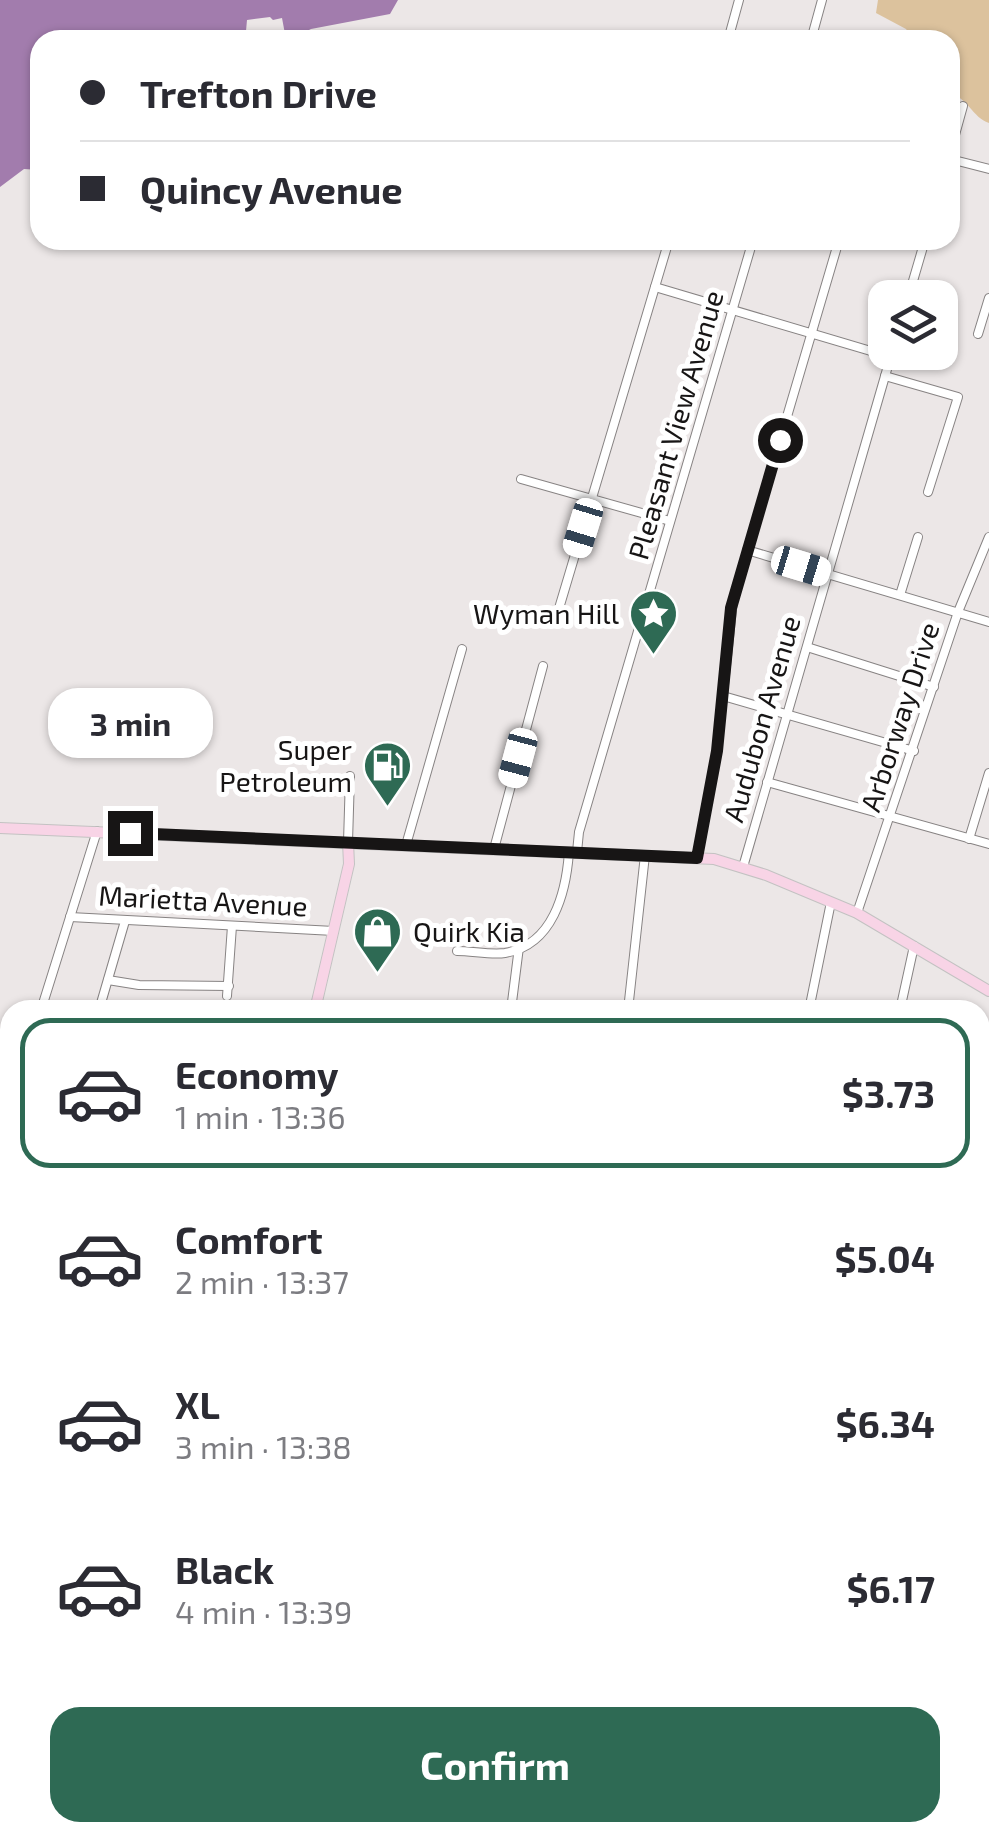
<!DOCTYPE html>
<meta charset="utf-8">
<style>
:root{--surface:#fff;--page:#f2f2f3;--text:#2b2b33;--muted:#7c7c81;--line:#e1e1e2;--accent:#2e6a54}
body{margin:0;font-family:"Exo 2",sans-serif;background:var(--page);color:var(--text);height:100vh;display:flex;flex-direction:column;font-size:38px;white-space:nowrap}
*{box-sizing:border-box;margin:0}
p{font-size:32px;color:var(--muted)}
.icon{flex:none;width:55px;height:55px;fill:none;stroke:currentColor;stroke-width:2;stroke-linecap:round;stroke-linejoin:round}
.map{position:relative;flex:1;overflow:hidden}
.side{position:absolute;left:0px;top:1000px;width:990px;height:842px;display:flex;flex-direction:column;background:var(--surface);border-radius:30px 30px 0 0;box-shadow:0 2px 8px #0004}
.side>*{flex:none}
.top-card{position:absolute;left:30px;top:30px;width:930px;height:220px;border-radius:30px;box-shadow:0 2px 8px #0004;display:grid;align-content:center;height:220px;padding:0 50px;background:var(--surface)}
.fabs{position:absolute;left:868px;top:280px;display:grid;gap:20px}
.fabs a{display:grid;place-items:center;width:90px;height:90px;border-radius:20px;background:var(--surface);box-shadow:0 2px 8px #0004;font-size:50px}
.end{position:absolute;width:45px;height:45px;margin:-22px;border:12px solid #171515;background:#fff;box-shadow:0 0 0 5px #fff}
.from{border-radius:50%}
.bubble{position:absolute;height:70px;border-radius:30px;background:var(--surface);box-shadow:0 2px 8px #0004;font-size:32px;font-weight:700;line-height:70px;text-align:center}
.car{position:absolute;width:30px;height:60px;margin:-30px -15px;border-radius:12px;box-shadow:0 0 8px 2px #0007;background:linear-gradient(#fff 24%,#345 0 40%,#fff 0 76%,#345 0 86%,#fff 0)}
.top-card b{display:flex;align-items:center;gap:35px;height:95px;font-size:38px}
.top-card b+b{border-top:2px solid var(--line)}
.top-card i{width:25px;height:25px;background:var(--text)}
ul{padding:18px 0 0;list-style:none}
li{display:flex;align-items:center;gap:30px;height:150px;margin:0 20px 15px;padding:0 30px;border:5px solid transparent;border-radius:30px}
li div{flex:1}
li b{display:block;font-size:38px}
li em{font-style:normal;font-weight:700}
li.on{border-color:var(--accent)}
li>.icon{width:90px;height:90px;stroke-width:1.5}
.action{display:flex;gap:20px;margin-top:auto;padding:20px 50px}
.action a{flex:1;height:115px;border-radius:30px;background:var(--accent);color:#fff;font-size:40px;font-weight:700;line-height:115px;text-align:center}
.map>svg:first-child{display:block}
.green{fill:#dcc29d}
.water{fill:#a27cad}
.pier{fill:#ece7e7}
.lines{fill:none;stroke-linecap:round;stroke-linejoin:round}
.minor-casing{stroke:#878383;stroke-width:10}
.major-casing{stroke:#c3c2c2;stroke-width:12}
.minor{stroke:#fff;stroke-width:8}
.major{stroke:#f8d4e6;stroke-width:10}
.rail-casing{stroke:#474444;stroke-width:6}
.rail{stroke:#fff;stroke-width:2.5;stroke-dasharray:8;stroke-linecap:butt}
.route{stroke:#171515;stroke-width:12}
.labels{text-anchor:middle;stroke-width:10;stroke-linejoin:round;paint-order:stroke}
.street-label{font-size:28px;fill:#171515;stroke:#fff}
.poi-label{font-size:28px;fill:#171515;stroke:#fff;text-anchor:end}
</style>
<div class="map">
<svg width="989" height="1842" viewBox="0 0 989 1842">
<rect width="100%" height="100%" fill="#ece7e7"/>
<path class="green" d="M 878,0 L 989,0 L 989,123 C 972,117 969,99 950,93 L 950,40 L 914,40 L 906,29 L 876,13 Z"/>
<path class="water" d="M 0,0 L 398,0 L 390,14 L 311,29 L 303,33 L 302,40 L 40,40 L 40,170 L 24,169 L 0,187 Z"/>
<path class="pier" d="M 270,17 L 273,20 L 282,18 L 285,34 L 262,40 L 254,37 L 251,31 L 246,31 L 247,20 Z"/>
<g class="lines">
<defs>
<g id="minor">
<path d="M 728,40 L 739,0"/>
<path d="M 811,40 L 822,0"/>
<path d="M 950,153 L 963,106"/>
<path d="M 950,159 L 989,169"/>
<path d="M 655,287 L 891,357"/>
<path d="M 908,298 L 925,240"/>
<path d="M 978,334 L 989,298"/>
<path d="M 885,376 L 958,397 L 928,492"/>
<path d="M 521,479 L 670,521"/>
<path d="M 747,550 L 989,622"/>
<path d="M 900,595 L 918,537"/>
<path d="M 557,615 L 669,240"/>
<path d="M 807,647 L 934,687"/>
<path d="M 723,696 L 914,751"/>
<path d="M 767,782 L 989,844"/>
<path d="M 969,839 L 989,773"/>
<path d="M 348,842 L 350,776"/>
<path d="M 406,845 L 462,649"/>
<path d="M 494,849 L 543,666"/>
<path d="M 577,852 L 579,832 L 753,240"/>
<path d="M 697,858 L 717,751 L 733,600 L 839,240"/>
<path d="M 743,867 L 892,352"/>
<path d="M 857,913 L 958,612 L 989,537"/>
<path d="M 70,917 L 334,931"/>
<path d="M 457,951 C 472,951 491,955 505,953 C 553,945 566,893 569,852"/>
<path d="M 108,980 L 139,985 L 229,986"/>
<path d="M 227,996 L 232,926"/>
<path d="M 41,1010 L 97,831"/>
<path d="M 99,1010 L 125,921"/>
<path d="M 511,1010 L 519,947"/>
<path d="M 628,1010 L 645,855"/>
<path d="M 716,1010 L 717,1006 L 744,1010"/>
<path d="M 809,1010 L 831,902"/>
<path d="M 900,1010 L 914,946"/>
<path d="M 0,1141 L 10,1109"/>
<path d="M 980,1145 L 989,1150"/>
<path d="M 0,1187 L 10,1190"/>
<path d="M 980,1220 L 989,1209"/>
<path d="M 980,1230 L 989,1234"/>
<path d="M 0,1598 L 10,1604"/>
<path d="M 980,1622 L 989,1626"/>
<path d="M 980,1675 L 989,1665"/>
<path d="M 0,1736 L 10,1717"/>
<path d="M 667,1832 L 685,1842"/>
<path d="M 41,1842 L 45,1832"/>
<path d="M 134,1842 L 137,1832"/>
<path d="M 231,1842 L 235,1832"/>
<path d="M 312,1842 L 316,1832"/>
<path d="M 381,1842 L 384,1832"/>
<path d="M 907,1842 L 912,1832"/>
</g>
<g id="major">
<path d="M 0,828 L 714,859 L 766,875 L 857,913 L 989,991"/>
<path d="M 315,1010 L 349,864 L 348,842"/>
<path d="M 0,1435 L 10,1427"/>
</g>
</defs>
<use href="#minor" class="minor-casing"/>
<use href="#major" class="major-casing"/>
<use href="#minor" class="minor"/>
<use href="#major" class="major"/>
<defs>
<g id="rail">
<path d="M 980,1822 L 989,1813"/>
<path d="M 958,1842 L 969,1832"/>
</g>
</defs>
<use href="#rail" class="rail-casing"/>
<use href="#rail" class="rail"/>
</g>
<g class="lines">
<path class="route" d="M 130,833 L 697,858 L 717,751 L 731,608 L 780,440"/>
</g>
<defs>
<symbol id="sight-pin" viewBox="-11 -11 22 30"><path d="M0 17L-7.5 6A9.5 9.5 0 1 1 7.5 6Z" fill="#2e6a54" stroke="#fff"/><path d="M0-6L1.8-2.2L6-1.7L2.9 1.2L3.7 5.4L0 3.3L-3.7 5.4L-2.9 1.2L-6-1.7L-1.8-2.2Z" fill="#fff"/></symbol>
<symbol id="fuel-pin" viewBox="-11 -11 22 30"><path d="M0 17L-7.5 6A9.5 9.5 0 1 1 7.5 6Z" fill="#2e6a54" stroke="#fff"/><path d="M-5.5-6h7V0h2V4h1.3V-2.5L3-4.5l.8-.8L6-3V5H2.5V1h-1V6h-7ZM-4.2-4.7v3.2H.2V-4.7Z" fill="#fff"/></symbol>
<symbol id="shop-pin" viewBox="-11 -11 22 30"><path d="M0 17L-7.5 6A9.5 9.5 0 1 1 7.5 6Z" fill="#2e6a54" stroke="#fff"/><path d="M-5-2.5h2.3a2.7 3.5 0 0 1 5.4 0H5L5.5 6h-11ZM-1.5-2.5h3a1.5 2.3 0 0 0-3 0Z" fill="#fff"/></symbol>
</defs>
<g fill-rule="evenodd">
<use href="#sight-pin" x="626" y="586" width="55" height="75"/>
<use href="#fuel-pin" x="360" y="738" width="55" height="75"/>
<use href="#shop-pin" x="350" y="904" width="55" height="75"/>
</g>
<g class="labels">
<g class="street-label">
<text transform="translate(676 425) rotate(-74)" y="10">Pleasant View Avenue</text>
<text transform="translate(900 717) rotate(-72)" y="10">Arborway Drive</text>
<text transform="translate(762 719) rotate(-74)" y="10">Audubon Avenue</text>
<text transform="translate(203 901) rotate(3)" y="10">Marietta Avenue</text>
</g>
<g class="poi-label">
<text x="619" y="624">Wyman Hill</text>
<text x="352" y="760">Super<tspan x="352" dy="32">Petroleum</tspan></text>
<text x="413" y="942" text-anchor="start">Quirk Kia</text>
</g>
</g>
</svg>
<div class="fabs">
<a><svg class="icon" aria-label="layers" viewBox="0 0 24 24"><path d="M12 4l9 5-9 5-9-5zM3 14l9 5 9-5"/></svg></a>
</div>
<i class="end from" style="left:780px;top:440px"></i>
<i class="end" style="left:130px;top:833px"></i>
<div class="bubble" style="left:48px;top:688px;width:165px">3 min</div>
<i class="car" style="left:583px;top:528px;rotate:197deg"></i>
<i class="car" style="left:801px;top:566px;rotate:107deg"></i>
<i class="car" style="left:518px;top:758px;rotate:195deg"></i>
<div class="top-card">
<b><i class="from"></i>Trefton Drive</b>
<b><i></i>Quincy Avenue</b>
</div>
<section class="side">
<ul>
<li class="on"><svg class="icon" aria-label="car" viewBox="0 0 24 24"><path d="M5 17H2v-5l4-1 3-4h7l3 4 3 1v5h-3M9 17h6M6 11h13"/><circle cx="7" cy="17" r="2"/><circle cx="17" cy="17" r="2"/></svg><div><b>Economy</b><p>1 min · 13:36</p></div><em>$3.73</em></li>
<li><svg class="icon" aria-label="car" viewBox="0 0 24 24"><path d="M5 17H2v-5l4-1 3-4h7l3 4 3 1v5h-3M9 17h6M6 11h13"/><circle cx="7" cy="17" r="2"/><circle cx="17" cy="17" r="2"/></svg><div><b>Comfort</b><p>2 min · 13:37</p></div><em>$5.04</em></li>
<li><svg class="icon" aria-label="car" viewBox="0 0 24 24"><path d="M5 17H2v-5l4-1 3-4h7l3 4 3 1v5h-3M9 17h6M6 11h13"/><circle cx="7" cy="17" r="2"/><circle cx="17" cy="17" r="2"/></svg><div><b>XL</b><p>3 min · 13:38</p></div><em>$6.34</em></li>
<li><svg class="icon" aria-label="car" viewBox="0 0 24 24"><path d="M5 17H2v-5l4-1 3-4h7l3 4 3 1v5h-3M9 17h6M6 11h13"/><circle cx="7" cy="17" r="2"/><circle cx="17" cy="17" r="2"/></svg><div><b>Black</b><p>4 min · 13:39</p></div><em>$6.17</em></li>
</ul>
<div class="action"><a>Confirm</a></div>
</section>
</div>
